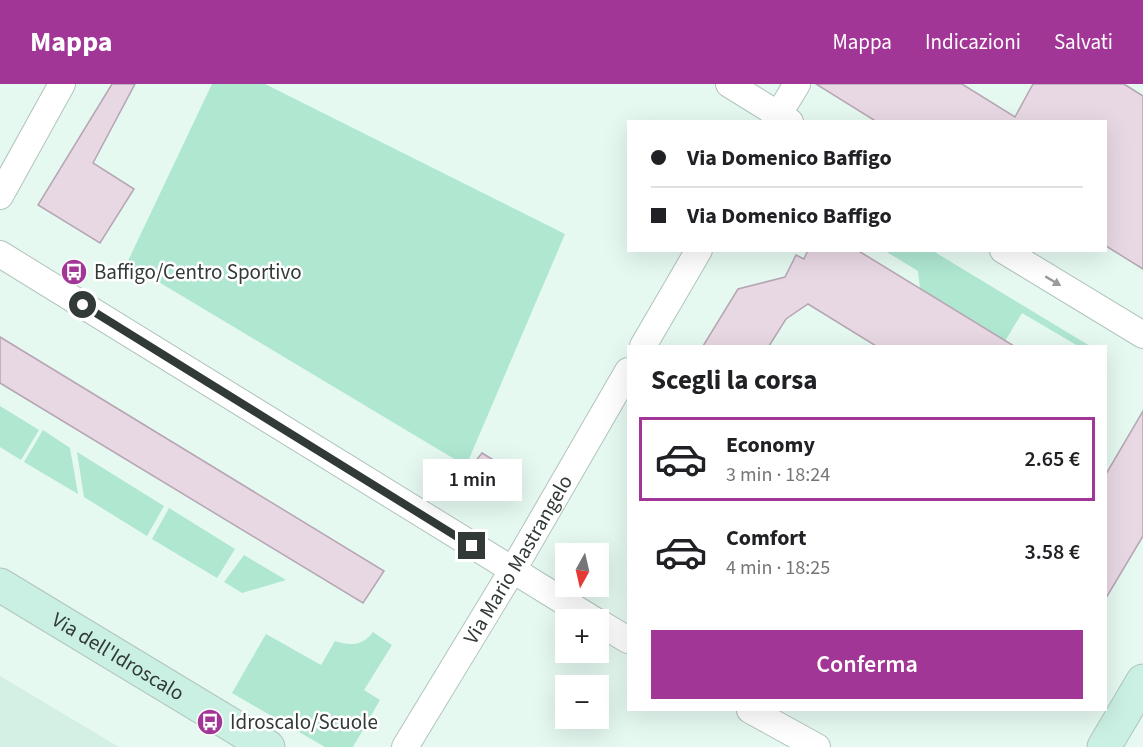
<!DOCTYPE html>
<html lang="it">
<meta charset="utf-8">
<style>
:root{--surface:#fff;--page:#f2f2f2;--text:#202124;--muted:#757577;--line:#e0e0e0;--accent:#a23696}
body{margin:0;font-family:"Source Sans 3",sans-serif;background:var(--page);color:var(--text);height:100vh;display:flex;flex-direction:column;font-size:22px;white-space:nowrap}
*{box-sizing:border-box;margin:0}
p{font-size:20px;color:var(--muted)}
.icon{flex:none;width:33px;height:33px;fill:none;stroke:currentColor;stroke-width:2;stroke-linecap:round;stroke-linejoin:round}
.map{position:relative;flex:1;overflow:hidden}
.sheet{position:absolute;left:627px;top:261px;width:480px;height:366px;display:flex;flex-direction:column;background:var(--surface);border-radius:0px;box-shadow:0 6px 24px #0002}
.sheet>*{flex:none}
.top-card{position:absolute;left:627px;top:36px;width:480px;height:132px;border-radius:0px;box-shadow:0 6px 24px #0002;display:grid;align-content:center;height:132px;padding:0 24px;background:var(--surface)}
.needle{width:39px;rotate:188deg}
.fabs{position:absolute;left:555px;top:459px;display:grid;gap:12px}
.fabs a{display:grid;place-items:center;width:54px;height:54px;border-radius:0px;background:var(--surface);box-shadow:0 6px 24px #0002;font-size:30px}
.end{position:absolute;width:27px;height:27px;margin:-14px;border:8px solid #323a37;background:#fff;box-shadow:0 0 0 3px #fff}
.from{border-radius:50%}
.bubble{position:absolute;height:42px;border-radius:0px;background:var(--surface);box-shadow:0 6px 24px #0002;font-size:20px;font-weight:600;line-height:42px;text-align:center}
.top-card b{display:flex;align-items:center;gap:21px;height:57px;font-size:22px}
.top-card b+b{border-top:2px solid var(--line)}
.top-card i{width:15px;height:15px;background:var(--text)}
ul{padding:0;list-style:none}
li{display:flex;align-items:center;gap:18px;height:84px;margin:0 12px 9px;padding:0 12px;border:3px solid transparent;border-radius:0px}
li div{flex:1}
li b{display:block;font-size:22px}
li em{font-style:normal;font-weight:600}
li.on{border-color:var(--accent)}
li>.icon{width:54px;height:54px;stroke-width:1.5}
h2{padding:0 24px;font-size:27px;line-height:72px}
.action{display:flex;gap:12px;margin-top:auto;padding:12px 24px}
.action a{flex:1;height:69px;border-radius:0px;background:var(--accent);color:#fff;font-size:24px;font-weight:600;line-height:69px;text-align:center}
header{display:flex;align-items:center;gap:36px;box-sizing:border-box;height:84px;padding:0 30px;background:var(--accent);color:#fff}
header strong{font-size:28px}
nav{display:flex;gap:33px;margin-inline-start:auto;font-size:21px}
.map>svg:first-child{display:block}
.built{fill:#d4f0e4}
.green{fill:#afe7d1}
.building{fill:#e8d8e4;stroke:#b6a6b3;stroke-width:1.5}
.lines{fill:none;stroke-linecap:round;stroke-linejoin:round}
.street-casing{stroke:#b1c4bc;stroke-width:28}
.secondary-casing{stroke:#b1c4bc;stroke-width:35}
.street{stroke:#fff;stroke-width:26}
.secondary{stroke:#caefe3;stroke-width:33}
.oneway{fill:#989c9b}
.route{stroke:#323a37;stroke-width:8}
.labels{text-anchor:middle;stroke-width:5;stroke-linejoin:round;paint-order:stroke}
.poi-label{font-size:21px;fill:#323a37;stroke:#fff;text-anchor:start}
.street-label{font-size:21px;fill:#323a37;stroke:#fff}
</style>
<header>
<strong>Mappa</strong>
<nav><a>Mappa</a><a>Indicazioni</a><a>Salvati</a></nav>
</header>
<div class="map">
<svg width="1143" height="663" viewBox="0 0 1143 663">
<rect width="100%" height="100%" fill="#e5f9f1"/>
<path class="built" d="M 0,592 L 119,663 L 0,663 Z"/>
<g class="green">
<path d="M 212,0 L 265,0 L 565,150 L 466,382 L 127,179 Z"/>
<path d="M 885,167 L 933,167 L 1090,262 L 1078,262 L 1022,229 L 1005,257 L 920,205 L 918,187 Z"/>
<path d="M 0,322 L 39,346 L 21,376 L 0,363 Z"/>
<path d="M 43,346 L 70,364 L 78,410 L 24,378 Z"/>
<path d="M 77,368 L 164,422 L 147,452 L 84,413 Z"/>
<path d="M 169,424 L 235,465 L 217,494 L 152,455 Z"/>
<path d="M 244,471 L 286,496 L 242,509 L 224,498 Z"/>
<path d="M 373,548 L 392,561 L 364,606 L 380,616 L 353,663 L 325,663 L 232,609 L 266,550 L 321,581 L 335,557 C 350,562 363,562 373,548 Z"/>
</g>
<g class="building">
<path d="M 112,0 L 135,0 L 93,79 L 134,105 L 100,159 L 38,121 Z"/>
<path d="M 816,0 L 962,0 L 1015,33 L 1033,0 L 1124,0 L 1143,12 L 1143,185 L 1106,162 L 1106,38 L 877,38 Z"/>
<path d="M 808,166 L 857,166 L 1014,262 L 876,262 L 808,220 L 786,235 L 769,262 L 703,262 L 738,205 L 785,193 L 796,171 L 804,175 Z"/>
<path d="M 0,253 L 384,487 L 363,519 L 0,299 Z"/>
<path d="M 1143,327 L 1143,452 L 1106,514 L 1106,390 Z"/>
<path d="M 482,369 L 500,380 L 490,397 L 470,384 Z"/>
</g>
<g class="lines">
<defs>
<g id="street">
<path d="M 729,0 L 790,38"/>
<path d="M 774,38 L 797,0"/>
<path d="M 0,112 L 62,0"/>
<path d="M 1003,166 L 1143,251"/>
<path d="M 0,170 L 594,536"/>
<path d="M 643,262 L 699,166"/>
<path d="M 598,538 L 628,556"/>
<path d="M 750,626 L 817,663"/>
<path id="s1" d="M 405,663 L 521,472 L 628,287"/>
</g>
<g id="secondary">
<path id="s2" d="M 0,501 L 268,663"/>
<path d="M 1104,663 L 1143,597"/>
</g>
</defs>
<use href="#street" class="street-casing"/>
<use href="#secondary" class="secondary-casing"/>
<use href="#street" class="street"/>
<use href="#secondary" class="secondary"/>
</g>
<defs><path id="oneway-solid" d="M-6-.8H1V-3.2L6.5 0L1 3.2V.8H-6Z" transform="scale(1.5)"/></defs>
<use class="oneway" href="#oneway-solid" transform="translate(1053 197) rotate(31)"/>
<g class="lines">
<path class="route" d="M 83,221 L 472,462"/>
</g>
<defs>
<symbol id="bus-disc" viewBox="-11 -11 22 22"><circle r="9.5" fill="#a23696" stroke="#fff"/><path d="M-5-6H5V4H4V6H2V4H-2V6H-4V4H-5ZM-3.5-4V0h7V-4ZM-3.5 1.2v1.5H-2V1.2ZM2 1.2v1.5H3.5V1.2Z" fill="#fff"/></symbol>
</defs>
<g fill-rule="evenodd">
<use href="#bus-disc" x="59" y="173" width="30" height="30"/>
<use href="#bus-disc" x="195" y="623" width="30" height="30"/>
</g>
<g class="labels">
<g class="poi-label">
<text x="94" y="195">Baffigo/Centro Sportivo</text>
<text x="230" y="645">Idroscalo/Scuole</text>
</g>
<g class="street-label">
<text dy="7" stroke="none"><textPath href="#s1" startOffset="219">Via Mario Mastrangelo</textPath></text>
<text dy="7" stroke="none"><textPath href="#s2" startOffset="138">Via dell'Idroscalo</textPath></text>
</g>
</g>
</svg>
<div class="fabs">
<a><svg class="needle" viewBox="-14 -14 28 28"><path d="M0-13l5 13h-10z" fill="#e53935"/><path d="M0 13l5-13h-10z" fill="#757577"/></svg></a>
<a>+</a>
<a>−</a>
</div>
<i class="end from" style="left:83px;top:221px"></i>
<i class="end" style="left:472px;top:462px"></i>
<div class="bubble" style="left:423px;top:375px;width:99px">1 min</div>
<div class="top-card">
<b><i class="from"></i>Via Domenico Baffigo</b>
<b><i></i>Via Domenico Baffigo</b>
</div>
<section class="sheet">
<h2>Scegli la corsa</h2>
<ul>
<li class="on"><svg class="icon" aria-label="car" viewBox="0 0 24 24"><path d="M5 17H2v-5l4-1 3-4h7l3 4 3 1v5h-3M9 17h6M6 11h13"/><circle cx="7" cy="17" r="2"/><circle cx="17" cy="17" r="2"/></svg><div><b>Economy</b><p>3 min · 18:24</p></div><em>2.65 €</em></li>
<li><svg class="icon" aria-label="car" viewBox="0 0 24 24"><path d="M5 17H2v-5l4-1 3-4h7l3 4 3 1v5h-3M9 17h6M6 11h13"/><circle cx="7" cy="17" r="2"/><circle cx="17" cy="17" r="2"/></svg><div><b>Comfort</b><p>4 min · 18:25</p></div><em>3.58 €</em></li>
</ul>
<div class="action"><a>Conferma</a></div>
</section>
</div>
